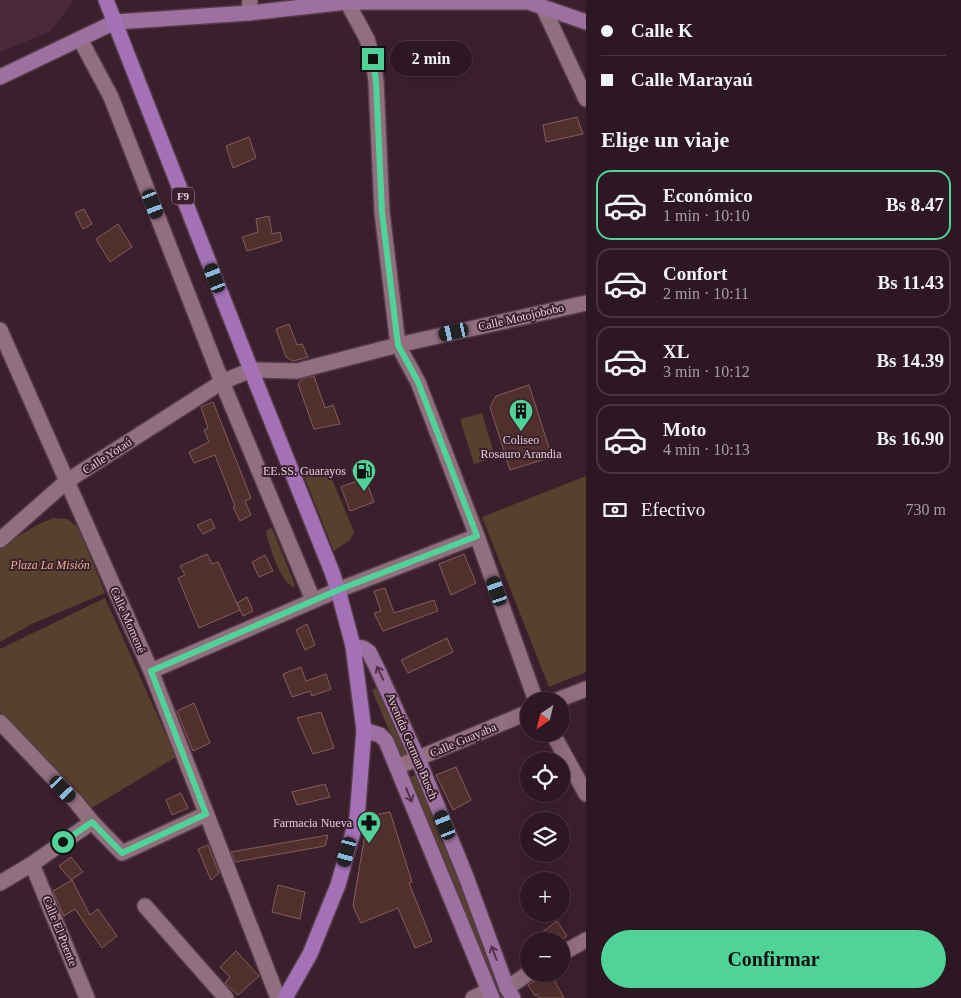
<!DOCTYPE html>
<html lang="es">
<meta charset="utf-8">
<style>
:root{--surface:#2d1722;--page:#39242f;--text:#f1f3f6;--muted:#a79fa5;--line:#483640;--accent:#4fd399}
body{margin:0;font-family:"Times New Roman",serif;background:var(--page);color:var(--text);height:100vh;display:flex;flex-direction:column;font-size:19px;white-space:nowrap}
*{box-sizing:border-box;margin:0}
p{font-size:16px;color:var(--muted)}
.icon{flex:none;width:28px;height:28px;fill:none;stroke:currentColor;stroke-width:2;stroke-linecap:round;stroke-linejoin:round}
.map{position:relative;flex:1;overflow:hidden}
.details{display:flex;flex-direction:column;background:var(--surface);width:375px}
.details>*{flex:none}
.banner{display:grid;align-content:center;height:110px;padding:0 15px;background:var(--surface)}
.needle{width:32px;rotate:215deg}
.tools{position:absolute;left:520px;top:692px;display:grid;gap:10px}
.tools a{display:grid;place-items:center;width:50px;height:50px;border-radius:50%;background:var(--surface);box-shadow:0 5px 20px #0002,0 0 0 1px var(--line);font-size:25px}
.end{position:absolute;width:22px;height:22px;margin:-11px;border:6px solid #4fd399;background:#111;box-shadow:0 0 0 2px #111}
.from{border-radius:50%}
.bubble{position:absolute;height:35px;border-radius:18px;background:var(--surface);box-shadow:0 5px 20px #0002,0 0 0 1px var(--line);font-size:16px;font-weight:700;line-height:35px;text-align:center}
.car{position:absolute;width:15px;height:30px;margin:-15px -8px;border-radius:6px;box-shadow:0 0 4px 1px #0007;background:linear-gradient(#222 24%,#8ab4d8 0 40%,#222 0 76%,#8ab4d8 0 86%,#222 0)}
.banner b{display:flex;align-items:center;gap:18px;height:48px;font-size:19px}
.banner b+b{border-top:1px solid var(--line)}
.banner i{width:12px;height:12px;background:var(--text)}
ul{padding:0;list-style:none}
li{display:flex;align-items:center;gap:15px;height:70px;margin:0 10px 8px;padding:0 5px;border:2px solid var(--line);border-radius:15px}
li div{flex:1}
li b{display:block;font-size:19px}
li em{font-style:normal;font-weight:700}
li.current{border-color:var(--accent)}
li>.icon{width:45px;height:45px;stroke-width:1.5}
h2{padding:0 15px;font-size:22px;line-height:60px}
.pay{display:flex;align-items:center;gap:12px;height:55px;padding:0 15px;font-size:19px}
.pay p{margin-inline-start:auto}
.action{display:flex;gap:10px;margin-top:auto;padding:10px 15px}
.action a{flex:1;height:58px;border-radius:30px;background:var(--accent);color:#111;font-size:20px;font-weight:700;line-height:58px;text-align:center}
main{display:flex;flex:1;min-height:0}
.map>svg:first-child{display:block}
.built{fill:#4b2939}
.green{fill:#57402d}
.building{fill:#502f2d;stroke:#835e5b}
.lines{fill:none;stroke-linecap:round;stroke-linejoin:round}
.minor-casing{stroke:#543b47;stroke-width:18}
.major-casing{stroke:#543b47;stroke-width:18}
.highway-casing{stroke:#543b47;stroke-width:18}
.minor{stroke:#926f7f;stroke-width:15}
.major{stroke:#9d70a1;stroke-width:15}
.highway{stroke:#a471b7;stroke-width:15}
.oneway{stroke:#54334a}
.route{stroke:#4fd399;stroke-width:6}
.labels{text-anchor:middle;stroke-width:4;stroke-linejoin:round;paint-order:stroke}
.shield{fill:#3c1f2d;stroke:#b099a3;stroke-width:1}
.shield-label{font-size:11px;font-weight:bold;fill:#e1cdd5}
.street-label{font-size:12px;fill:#e1cdd5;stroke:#3c1f2d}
.poi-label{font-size:12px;fill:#e1cdd5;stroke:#3c1f2d;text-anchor:end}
.park-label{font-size:12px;font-style:italic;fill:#e5b38e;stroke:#3c1f2d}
</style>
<main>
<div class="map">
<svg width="586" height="998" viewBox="0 0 586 998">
<rect width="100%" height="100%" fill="#3c1f2d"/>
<path class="built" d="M 0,0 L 74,0 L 51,31 L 0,52 Z"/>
<g class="green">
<path d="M 482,413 L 495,457 L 474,464 L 460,419 Z"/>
<path d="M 312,467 L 329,472 L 354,532 L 350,540 L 334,551 L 302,471 Z"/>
<path d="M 586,476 L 586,672 L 549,687 L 482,517 Z"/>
<path d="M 53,518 L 67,519 L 78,527 L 105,593 L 32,624 L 0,642 L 0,548 L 35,526 Z"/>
<path d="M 272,528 L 295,585 L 294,588 C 278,578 272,551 266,534 L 267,530 Z"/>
<path d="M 105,598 L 176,757 L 90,809 L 0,712 L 0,649 Z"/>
<path d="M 378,687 L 409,753 L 400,757 L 372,690 Z"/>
<path d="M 420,773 L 509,998 L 499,998 L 408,778 Z"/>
</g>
<g class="building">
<path d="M 577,117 L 583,134 L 546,142 L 543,125 Z"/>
<path d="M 249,137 L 256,158 L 233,168 L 226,146 Z"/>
<path d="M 84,209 L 92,224 L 83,229 L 75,213 Z"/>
<path d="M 269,216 L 272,234 L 280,232 L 282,241 L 247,251 L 242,237 L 258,232 L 256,219 Z"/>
<path d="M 118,224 L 132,247 L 110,262 L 96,239 Z"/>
<path d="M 289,324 L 297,345 L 302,344 L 308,357 L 293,361 L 286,357 L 276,329 Z"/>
<path d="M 314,376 L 325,408 L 333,405 L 340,424 L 314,429 L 298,384 L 302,379 Z"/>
<path d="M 529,385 L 552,457 L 510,470 L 490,407 L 496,396 Z"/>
<path d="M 213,402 L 251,498 L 245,501 L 251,515 L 240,521 L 233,507 L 235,506 L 215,455 L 194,463 L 189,452 L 209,442 L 204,430 L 208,428 L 201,407 Z"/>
<path d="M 365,478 L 374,502 L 350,511 L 341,487 Z"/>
<path d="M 211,519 L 215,528 L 203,534 L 197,525 Z"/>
<path d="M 207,554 L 212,564 L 218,562 L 240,610 L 199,628 L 178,578 L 185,575 L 180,566 Z"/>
<path d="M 464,554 L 476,583 L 451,595 L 439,564 Z"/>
<path d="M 265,555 L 273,571 L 259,577 L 252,562 Z"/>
<path d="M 385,588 L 394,613 L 434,600 L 438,611 L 383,631 L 374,613 L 381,611 L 374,591 Z"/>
<path d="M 247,597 L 253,611 L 243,616 L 237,603 Z"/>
<path d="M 307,624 L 315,645 L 305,650 L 296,630 Z"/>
<path d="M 447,638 L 453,652 L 408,673 L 401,660 Z"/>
<path d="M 301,667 L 306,681 L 326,674 L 331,689 L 312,696 L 310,691 L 292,697 L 283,674 Z"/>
<path d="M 194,703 L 210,743 L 193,751 L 177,711 Z"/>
<path d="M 321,712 L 334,748 L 313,754 L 297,718 Z"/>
<path d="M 456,767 L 471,800 L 453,810 L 436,775 Z"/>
<path d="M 325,784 L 330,797 L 297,805 L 292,792 Z"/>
<path d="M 181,793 L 188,808 L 172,815 L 166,800 Z"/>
<path d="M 390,812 L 412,882 L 409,883 L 432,941 L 415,948 L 398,908 L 361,923 L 353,906 L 366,828 L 376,815 Z"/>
<path d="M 328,835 L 325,846 L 235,862 L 231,852 Z"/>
<path d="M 208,845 L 219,873 L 211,880 L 198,849 Z"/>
<path d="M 71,857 L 83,872 L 71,880 L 59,866 Z"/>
<path d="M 72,880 L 90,915 L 98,909 L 117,936 L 102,948 L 75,909 L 64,916 L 59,905 L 53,891 Z"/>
<path d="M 278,885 L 305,892 L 300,919 L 272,912 Z"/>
<path d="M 557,921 L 567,936 L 560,941 L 530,941 Z"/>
<path d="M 236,951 L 259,976 L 238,995 L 225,983 L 230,977 L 220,967 Z"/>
<path d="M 547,974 L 551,974 L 564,998 L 539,998 L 537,994 L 535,996 L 528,985 Z"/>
</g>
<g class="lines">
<defs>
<g id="minor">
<path d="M 347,2 L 367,39 L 373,59 L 376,81 L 382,212 L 398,345 L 418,382 L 477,536 L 536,701"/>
<path d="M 543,7 L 586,99"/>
<path d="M 249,13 L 250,0"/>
<path d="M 80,39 L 111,97 L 222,382 L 313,600"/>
<path d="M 0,330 L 151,671 L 278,998"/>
<path d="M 0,540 L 67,481 L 222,382 L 251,370 L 297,371 L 398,345 L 586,303"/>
<path d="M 151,671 L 338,590 L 477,536"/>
<path d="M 555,701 L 586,689"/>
<path d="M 0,722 L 76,802 L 92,822 L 122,853 L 206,814"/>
<path d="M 553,734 L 586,794"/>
<path d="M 397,767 L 529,712"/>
<path d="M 32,864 L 87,998"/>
<path d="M 0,883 L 32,864 L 92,822"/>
<path d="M 145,906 L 226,998"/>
<path d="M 561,954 L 586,940"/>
<path d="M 507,988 L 529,973"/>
<path d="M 473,998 L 488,991"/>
</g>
<g id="major">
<path d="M 0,77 L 115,22 L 249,13 L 347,2 L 528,2 L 586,22"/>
<path d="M 353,646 L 363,648 L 369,652 L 377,668 L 418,759 L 465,874 L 507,988 L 513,998"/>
<path d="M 364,730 L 380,735 L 386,741 L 492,998"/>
</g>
<path id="highway" d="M 106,0 L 251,370 L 332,572 L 338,590 L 353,646 L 364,730 L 357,818 L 338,885 L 310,954 L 285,998"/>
</defs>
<use href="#minor" class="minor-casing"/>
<use href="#major" class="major-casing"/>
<use href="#highway" class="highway-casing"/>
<use href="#minor" class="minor"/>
<use href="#major" class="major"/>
<use href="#highway" class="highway"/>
</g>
<defs><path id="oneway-shaft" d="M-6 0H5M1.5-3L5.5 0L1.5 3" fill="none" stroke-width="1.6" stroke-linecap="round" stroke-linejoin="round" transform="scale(1.25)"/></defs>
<g class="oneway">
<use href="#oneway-shaft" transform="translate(380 673) rotate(-115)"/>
<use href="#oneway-shaft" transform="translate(409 795) rotate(68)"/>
<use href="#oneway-shaft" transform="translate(494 953) rotate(-111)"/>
</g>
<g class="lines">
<path class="route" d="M 63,842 L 92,822 L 122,853 L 206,814 L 151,671 L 338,590 L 477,536 L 418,382 L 398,345 L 382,212 L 376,81 L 373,59"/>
</g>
<defs>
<symbol id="building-pin" viewBox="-11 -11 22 30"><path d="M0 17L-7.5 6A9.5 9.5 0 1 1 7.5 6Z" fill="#4fd399" stroke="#3c1f2d"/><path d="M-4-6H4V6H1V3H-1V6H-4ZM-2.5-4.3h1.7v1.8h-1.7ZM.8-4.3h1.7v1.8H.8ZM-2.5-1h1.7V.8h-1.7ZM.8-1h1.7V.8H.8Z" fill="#111"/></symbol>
<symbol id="fuel-pin" viewBox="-11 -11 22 30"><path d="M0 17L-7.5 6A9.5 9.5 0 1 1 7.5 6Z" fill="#4fd399" stroke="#3c1f2d"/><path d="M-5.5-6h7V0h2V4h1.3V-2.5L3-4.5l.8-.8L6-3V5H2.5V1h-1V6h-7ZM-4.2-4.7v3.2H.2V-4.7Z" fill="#111"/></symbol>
<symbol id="pharmacy-pin" viewBox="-11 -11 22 30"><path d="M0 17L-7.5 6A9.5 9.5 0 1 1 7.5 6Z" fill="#4fd399" stroke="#3c1f2d"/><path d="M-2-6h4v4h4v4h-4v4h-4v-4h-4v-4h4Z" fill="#111"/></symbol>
</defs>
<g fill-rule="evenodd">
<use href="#building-pin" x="507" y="397" width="28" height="38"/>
<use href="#fuel-pin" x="350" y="457" width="28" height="38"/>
<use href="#pharmacy-pin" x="355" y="809" width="28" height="38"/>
</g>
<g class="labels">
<rect class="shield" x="172" y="187.5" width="22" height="17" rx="4"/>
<g class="shield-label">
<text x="183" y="200">F9</text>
</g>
<g class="street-label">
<text transform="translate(521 317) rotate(-13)" y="4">Calle Motojobobo</text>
<text transform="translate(107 456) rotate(-33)" y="4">Calle Yotaú</text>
<text transform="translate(128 620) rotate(66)" y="4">Calle Momené</text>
<text transform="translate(463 740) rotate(-23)" y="4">Calle Guayaba</text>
<text transform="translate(412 746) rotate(67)" y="4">Avenida German Busch</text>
<text transform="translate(60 931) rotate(68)" y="4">Calle El Puente</text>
</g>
<g class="poi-label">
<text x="521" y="444" text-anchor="middle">Coliseo<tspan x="521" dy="14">Rosauro Arandia</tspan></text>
<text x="346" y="475">EE.SS. Guarayos</text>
<text x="352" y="827">Farmacia Nueva</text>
</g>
<g class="park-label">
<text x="50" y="569">Plaza La Misión</text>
</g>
</g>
</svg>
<div class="tools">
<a><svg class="needle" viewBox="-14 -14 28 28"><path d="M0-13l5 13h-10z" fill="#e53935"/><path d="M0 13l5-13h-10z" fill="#a79fa5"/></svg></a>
<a><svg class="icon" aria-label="locate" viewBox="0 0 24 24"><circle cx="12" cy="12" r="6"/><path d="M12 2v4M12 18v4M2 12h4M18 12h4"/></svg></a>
<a><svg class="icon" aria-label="layers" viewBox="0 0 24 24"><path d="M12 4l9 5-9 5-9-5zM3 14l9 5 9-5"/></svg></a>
<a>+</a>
<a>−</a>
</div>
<i class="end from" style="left:63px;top:842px"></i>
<i class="end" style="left:373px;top:59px"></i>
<div class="bubble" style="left:390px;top:41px;width:82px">2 min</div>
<i class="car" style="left:153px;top:204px;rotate:159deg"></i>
<i class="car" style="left:215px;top:278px;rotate:339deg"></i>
<i class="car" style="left:454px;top:332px;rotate:257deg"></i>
<i class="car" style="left:497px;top:591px;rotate:341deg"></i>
<i class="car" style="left:63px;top:789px;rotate:137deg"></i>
<i class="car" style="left:445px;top:825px;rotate:338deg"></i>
<i class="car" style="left:347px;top:852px;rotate:195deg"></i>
</div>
<section class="details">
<div class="banner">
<b><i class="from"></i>Calle K</b>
<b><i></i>Calle Marayaú</b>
</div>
<h2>Elige un viaje</h2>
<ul>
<li class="current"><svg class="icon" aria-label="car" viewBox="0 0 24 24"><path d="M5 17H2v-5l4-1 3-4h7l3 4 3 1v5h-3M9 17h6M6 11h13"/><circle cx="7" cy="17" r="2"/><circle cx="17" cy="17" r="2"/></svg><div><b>Económico</b><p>1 min · 10:10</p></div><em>Bs 8.47</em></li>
<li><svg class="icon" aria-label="car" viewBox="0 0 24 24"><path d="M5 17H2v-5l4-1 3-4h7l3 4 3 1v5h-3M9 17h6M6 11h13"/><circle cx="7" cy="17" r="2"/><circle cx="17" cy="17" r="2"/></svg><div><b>Confort</b><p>2 min · 10:11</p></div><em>Bs 11.43</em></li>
<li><svg class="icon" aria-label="car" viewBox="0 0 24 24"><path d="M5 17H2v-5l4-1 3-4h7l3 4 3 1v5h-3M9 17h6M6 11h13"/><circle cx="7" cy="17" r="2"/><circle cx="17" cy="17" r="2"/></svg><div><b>XL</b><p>3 min · 10:12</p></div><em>Bs 14.39</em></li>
<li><svg class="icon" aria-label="car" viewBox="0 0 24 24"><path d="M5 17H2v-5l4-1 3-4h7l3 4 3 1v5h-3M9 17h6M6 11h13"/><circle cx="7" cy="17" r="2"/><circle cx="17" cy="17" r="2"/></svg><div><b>Moto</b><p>4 min · 10:13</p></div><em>Bs 16.90</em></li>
</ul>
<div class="pay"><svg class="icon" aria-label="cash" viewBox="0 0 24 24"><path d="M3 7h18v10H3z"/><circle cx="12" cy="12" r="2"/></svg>Efectivo<p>730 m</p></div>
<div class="action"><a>Confirmar</a></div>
</section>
</main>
